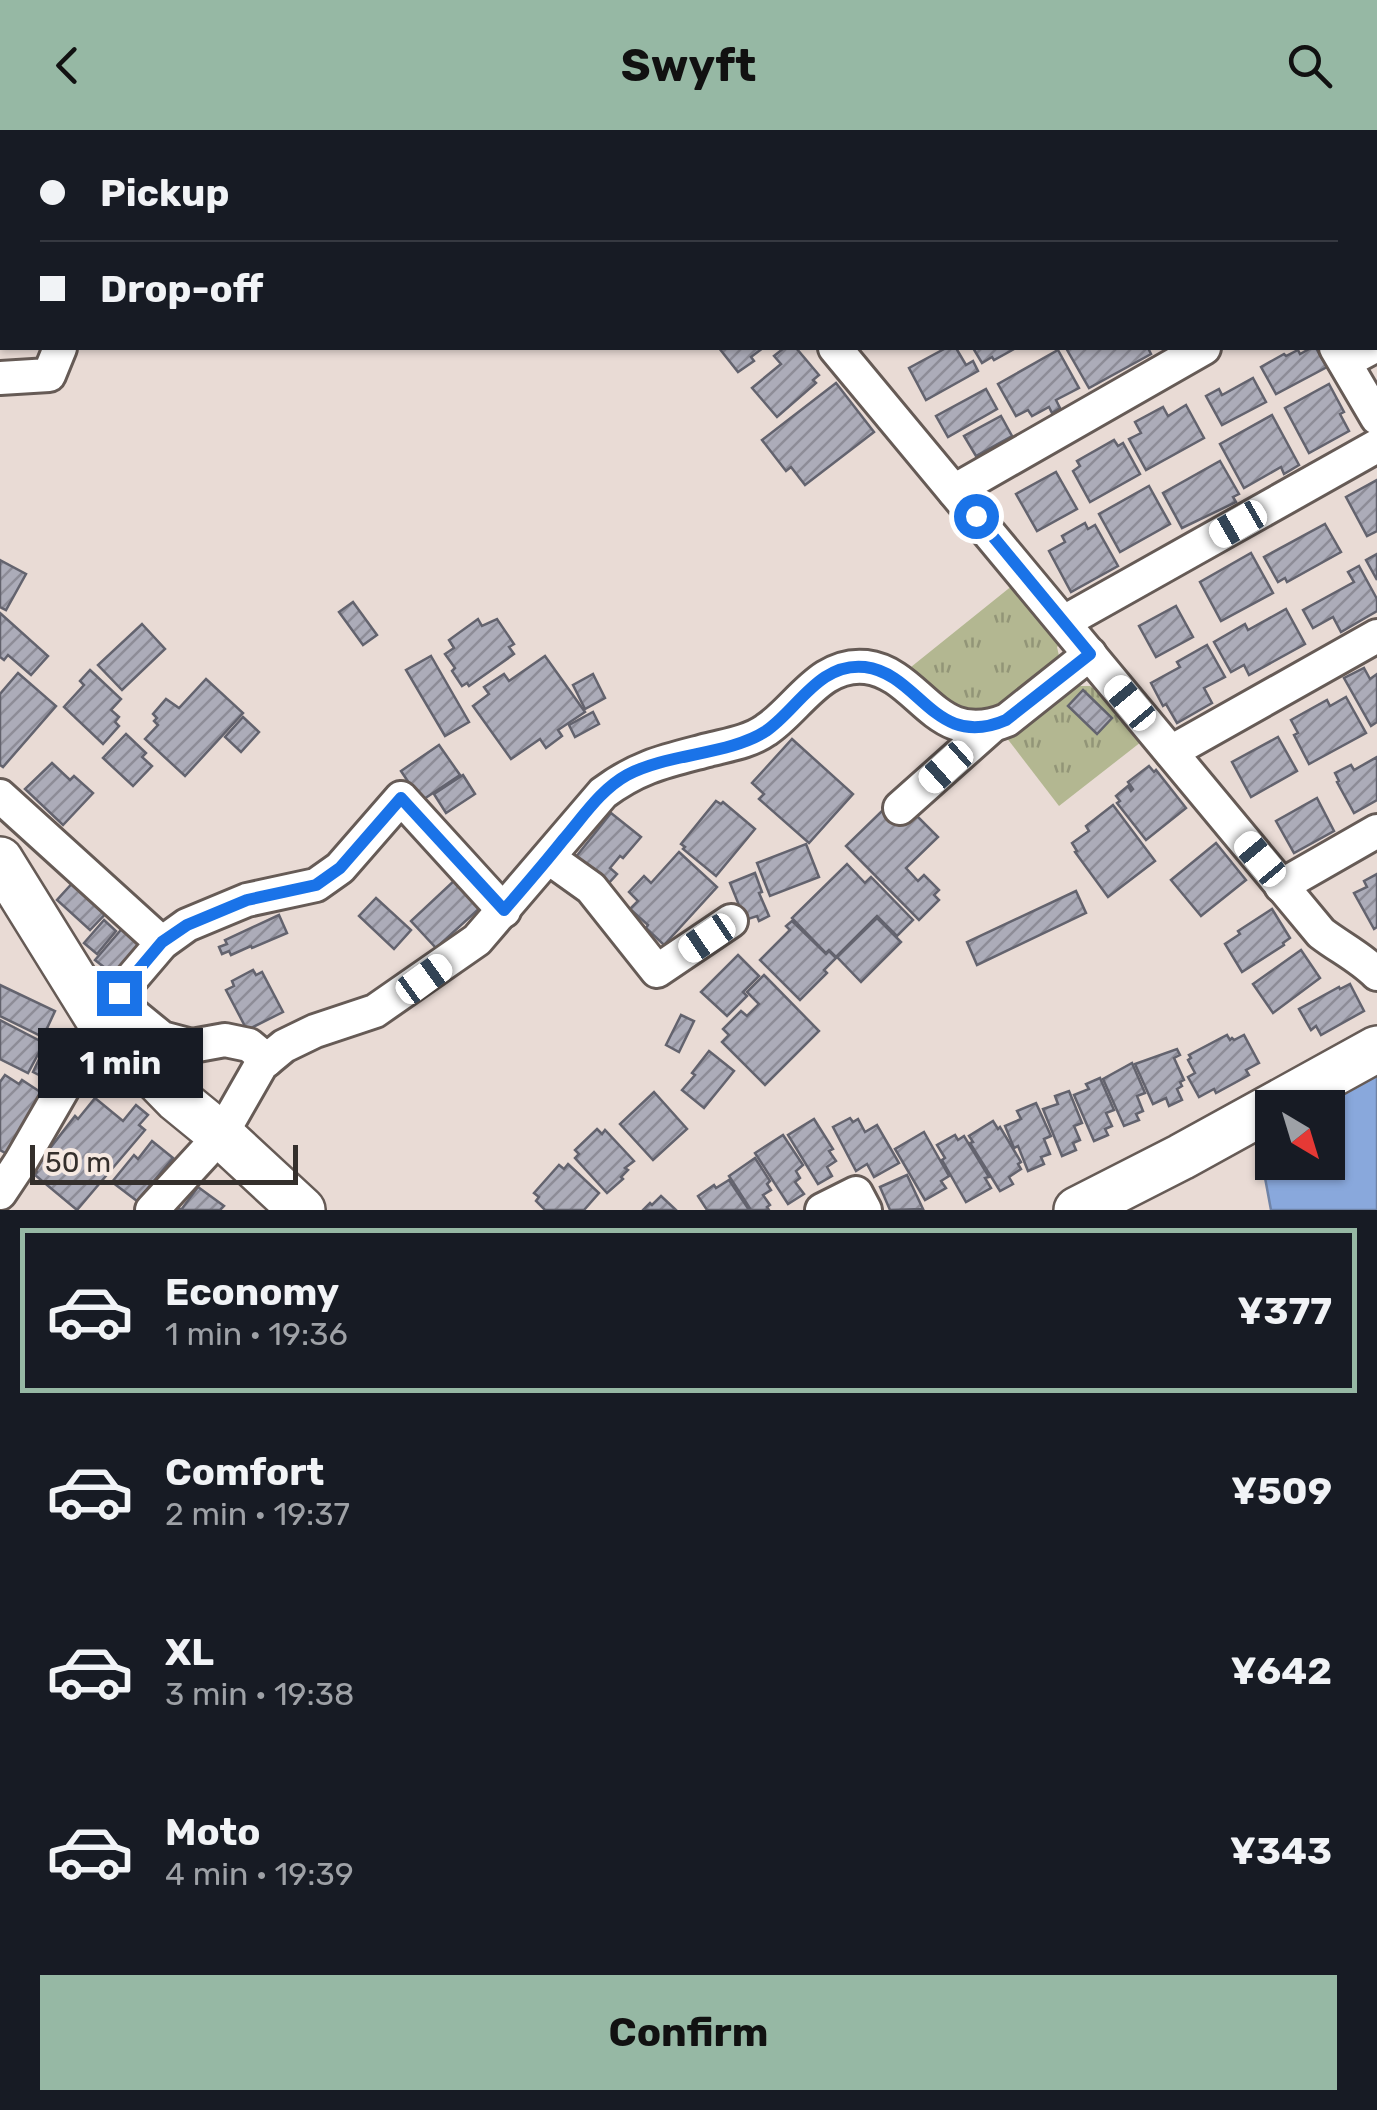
<!DOCTYPE html>
<meta charset="utf-8">
<style>
:root{--surface:#171b24;--page:#20242c;--text:#f1f3f6;--muted:#9ea1a6;--line:#363941;--accent:#96b8a4}
body{margin:0;font-family:Rubik,sans-serif;background:var(--page);color:var(--text);height:100vh;display:flex;flex-direction:column;font-size:38px;white-space:nowrap}
*{box-sizing:border-box;margin:0}
p{font-size:32px;color:var(--muted)}
.icon{flex:none;width:55px;height:55px;fill:none;stroke:currentColor;stroke-width:2;stroke-linecap:round;stroke-linejoin:round}
.map{position:relative;height:1080px;overflow:hidden}
.details{display:flex;flex-direction:column;background:var(--surface);flex:1}
.details>*{flex:none}
.hud{position:absolute;left:0px;top:0px;width:1378px;height:220px;box-shadow:0 2px 8px #0004;display:grid;align-content:center;height:220px;padding:0 40px;background:var(--surface)}
.needle{width:65px;rotate:142deg}
.fabs{position:absolute;left:1255px;top:960px;display:grid;gap:20px}
.fabs a{display:grid;place-items:center;width:90px;height:90px;border-radius:0px;background:var(--surface);box-shadow:0 2px 8px #0004;font-size:50px}
.scale{position:absolute;left:30px;bottom:25px;width:268px;box-sizing:border-box;padding-left:10px;border:5px solid #342f2c;border-top:0;font-size:28px;line-height:35px;white-space:nowrap;color:#342f2c;-webkit-text-stroke:8px #f6e9e2;paint-order:stroke}
.end{position:absolute;width:45px;height:45px;margin:-22px;border:12px solid #1a73e8;background:#fff;box-shadow:0 0 0 5px #fff}
.from{border-radius:50%}
.bubble{position:absolute;height:70px;border-radius:0px;background:var(--surface);box-shadow:0 2px 8px #0004;font-size:32px;font-weight:700;line-height:70px;text-align:center}
.car{position:absolute;width:30px;height:60px;margin:-30px -15px;border-radius:12px;box-shadow:0 0 8px 2px #0007;background:linear-gradient(#fff 24%,#345 0 40%,#fff 0 76%,#345 0 86%,#fff 0)}
.hud b{display:flex;align-items:center;gap:35px;height:95px;font-size:38px}
.hud b+b{border-top:2px solid var(--line)}
.hud i{width:25px;height:25px;background:var(--text)}
ul{padding:18px 0 0;list-style:none}
li{display:flex;align-items:center;gap:30px;height:165px;margin:0 20px 15px;padding:0 20px;border:5px solid transparent;border-radius:0px}
li div{flex:1}
li b{display:block;font-size:38px}
li em{font-style:normal;font-weight:700}
li.on{border-color:var(--accent)}
li>.icon{width:90px;height:90px;stroke-width:1.5}
.action{display:flex;gap:20px;margin-top:auto;padding:20px 40px}
.action a{flex:1;height:115px;border-radius:0px;background:var(--accent);color:#111;font-size:40px;font-weight:700;line-height:115px;text-align:center}
header{display:flex;justify-content:space-between;align-items:center;height:130px;padding:0 40px;background:var(--accent);color:#111;font-size:45px;font-weight:700}
.map>svg:first-child{display:block}
.park{fill:url(#park-tufts)}
.water{fill:#89a8dc;stroke:#7084a7;stroke-width:2.5}
.building{fill:url(#building-hatch);stroke:#63636e;stroke-width:2.5}
.lines{fill:none;stroke-linecap:round;stroke-linejoin:round}
.street-casing{stroke:#665b56;stroke-width:38}
.secondary-casing{stroke:#665b56;stroke-width:50}
.street{stroke:#fff;stroke-width:32}
.secondary{stroke:#fff;stroke-width:45}
.route{stroke:#1a73e8;stroke-width:12}
</style>
<header><svg class="icon" aria-label="back" viewBox="0 0 24 24"><path d="M15 5l-7 7 7 7"/></svg>Swyft<svg class="icon" aria-label="search" viewBox="0 0 24 24"><circle cx="10" cy="10" r="6"/><path d="M15 15l6 6"/></svg></header>
<div class="map">
<svg width="1377" height="1080" viewBox="0 0 1377 1080">
<defs>
<pattern id="park-tufts" width="24" height="20" patternUnits="userSpaceOnUse" patternTransform="scale(2.5)"><rect width="24" height="20" fill="#b3b791"/><path d="M3 7l-1-3M5 7V3M7 7l1-3M15 17l-1-3M17 17v-4M19 17l1-3" fill="none" stroke="#929577"/></pattern>
<pattern id="building-hatch" width="6" height="6" patternUnits="userSpaceOnUse" patternTransform="scale(2.5)"><rect width="6" height="6" fill="#acacb9"/><path d="M-1 1l2-2M0 6l6-6M5 7l2-2" fill="none" stroke="#8d8c97"/></pattern>
</defs>
<rect width="100%" height="100%" fill="#e9dbd5"/>
<g class="park">
<path d="M 1013,455 L 1060,514 L 1057,517 L 1060,530 L 997,578 L 981,586 L 959,581 L 906,541 Z"/>
<path d="M 1074,556 L 1090,556 L 1099,562 L 1141,612 L 1059,676 L 1006,607 Z"/>
</g>
<path class="water" d="M 1377,945 L 1377,1080 L 1271,1080 L 1258,1010 L 1272,1002 L 1272,1032 L 1328,1032 L 1328,978 L 1318,977 Z"/>
<g class="building">
<path d="M 531,0 L 593,0 L 590,2 L 533,2 Z"/>
<path d="M 816,0 L 862,0 L 863,2 L 817,2 Z"/>
<path d="M 967,0 L 1026,0 L 1028,2 L 968,2 Z"/>
<path d="M 1129,0 L 1189,0 L 1191,2 L 1131,2 Z"/>
<path d="M 1325,0 L 1365,0 L 1366,2 L 1326,2 Z"/>
<path d="M 1377,34 L 1377,89 L 1375,86 L 1375,35 Z"/>
<path d="M 1377,145 L 1377,194 L 1375,195 L 1375,146 Z"/>
<path d="M 719,218 L 763,218 L 751,227 L 754,231 L 738,242 Z"/>
<path d="M 784,218 L 798,218 L 797,219 L 819,245 L 813,250 L 816,253 L 777,287 L 752,258 L 781,234 L 774,226 Z"/>
<path d="M 946,218 L 956,218 L 966,235 L 973,231 L 978,241 L 926,270 L 909,238 Z"/>
<path d="M 973,218 L 1016,218 L 994,230 L 992,227 L 982,233 Z"/>
<path d="M 1066,218 L 1148,218 L 1151,224 L 1089,258 Z"/>
<path d="M 1311,218 L 1316,218 L 1327,237 L 1276,264 L 1261,237 L 1284,224 L 1286,226 L 1298,220 L 1300,224 Z"/>
<path d="M 1058,220 L 1079,258 L 1056,270 L 1060,278 L 1052,283 L 1049,277 L 1032,286 L 1028,280 L 1016,286 L 998,254 Z"/>
<path d="M 1253,248 L 1266,272 L 1222,295 L 1206,266 L 1219,259 L 1222,265 Z"/>
<path d="M 836,253 L 874,302 L 805,355 L 791,337 L 786,341 L 762,310 Z"/>
<path d="M 1329,254 L 1344,282 L 1340,284 L 1349,301 L 1309,323 L 1285,278 Z"/>
<path d="M 986,259 L 997,279 L 948,307 L 936,286 Z"/>
<path d="M 1186,275 L 1204,308 L 1146,340 L 1129,309 L 1141,303 L 1135,292 L 1163,277 L 1168,286 Z"/>
<path d="M 1272,285 L 1299,335 L 1284,344 L 1281,337 L 1244,358 L 1220,314 Z"/>
<path d="M 1001,286 L 1012,306 L 976,326 L 964,306 Z"/>
<path d="M 1114,310 L 1118,316 L 1123,313 L 1140,344 L 1090,372 L 1073,341 L 1080,336 L 1077,331 Z"/>
<path d="M 1220,331 L 1239,364 L 1233,367 L 1236,372 L 1182,398 L 1163,363 Z"/>
<path d="M 1056,342 L 1077,379 L 1037,401 L 1016,364 Z"/>
<path d="M 1377,350 L 1377,401 L 1367,406 L 1346,367 Z"/>
<path d="M 1149,356 L 1170,394 L 1120,422 L 1099,384 Z"/>
<path d="M 1085,393 L 1088,399 L 1095,395 L 1118,436 L 1071,462 L 1049,421 L 1065,412 L 1062,406 Z"/>
<path d="M 1325,394 L 1341,422 L 1287,452 L 1285,448 L 1278,452 L 1264,427 Z"/>
<path d="M 1251,423 L 1273,463 L 1221,491 L 1200,452 Z"/>
<path d="M 1377,424 L 1377,450 L 1366,430 Z"/>
<path d="M 0,430 L 26,444 L 6,480 L 0,477 Z"/>
<path d="M 1359,436 L 1377,469 L 1377,481 L 1341,502 L 1333,487 L 1313,498 L 1303,480 L 1354,452 L 1348,442 Z"/>
<path d="M 353,472 L 377,505 L 363,515 L 339,482 Z"/>
<path d="M 1176,476 L 1193,507 L 1156,527 L 1139,496 Z"/>
<path d="M 1286,479 L 1305,514 L 1249,545 L 1244,535 L 1231,542 L 1214,512 L 1245,494 L 1248,500 Z"/>
<path d="M 0,483 L 48,526 L 31,545 L 8,525 L 4,530 L 0,527 Z"/>
<path d="M 478,489 L 482,496 L 497,489 L 514,514 L 509,517 L 514,524 L 469,556 L 467,553 L 462,556 L 452,541 L 455,538 L 445,524 L 454,518 L 449,510 Z"/>
<path d="M 142,494 L 165,519 L 122,560 L 98,535 Z"/>
<path d="M 1207,515 L 1225,547 L 1204,558 L 1212,573 L 1177,593 L 1166,574 L 1163,576 L 1151,553 L 1180,537 L 1177,532 Z"/>
<path d="M 431,526 L 469,592 L 445,606 L 406,540 Z"/>
<path d="M 545,526 L 585,582 L 558,600 L 562,606 L 546,618 L 540,609 L 511,629 L 473,576 L 489,564 L 484,557 L 504,544 L 509,551 Z"/>
<path d="M 1364,538 L 1370,549 L 1377,544 L 1377,592 L 1371,596 L 1344,548 Z"/>
<path d="M 90,540 L 121,569 L 111,580 L 119,587 L 115,592 L 119,596 L 103,614 L 64,577 L 84,555 L 80,551 Z"/>
<path d="M 18,543 L 56,576 L 3,637 L 0,635 L 0,564 Z"/>
<path d="M 593,544 L 605,568 L 585,579 L 573,555 Z"/>
<path d="M 206,549 L 243,583 L 185,646 L 145,609 L 158,595 L 154,591 L 157,588 L 153,584 L 166,569 L 179,578 Z"/>
<path d="M 1083,560 L 1112,588 L 1097,604 L 1068,576 Z"/>
<path d="M 1346,567 L 1366,603 L 1309,634 L 1294,605 L 1298,603 L 1291,590 L 1327,570 L 1330,576 Z"/>
<path d="M 593,582 L 599,594 L 575,607 L 569,595 Z"/>
<path d="M 243,587 L 259,602 L 241,622 L 225,607 Z"/>
<path d="M 126,604 L 146,623 L 142,627 L 152,636 L 133,656 L 103,628 Z"/>
<path d="M 1278,607 L 1297,641 L 1251,667 L 1232,632 Z"/>
<path d="M 792,609 L 853,664 L 809,713 L 759,669 L 764,664 L 752,653 Z"/>
<path d="M 439,615 L 460,645 L 421,671 L 401,641 Z"/>
<path d="M 1377,627 L 1377,670 L 1354,683 L 1337,652 L 1339,651 L 1335,643 L 1351,635 L 1354,640 Z"/>
<path d="M 52,633 L 70,650 L 74,646 L 93,663 L 63,695 L 25,659 Z"/>
<path d="M 1149,636 L 1154,642 L 1156,640 L 1186,678 L 1146,710 L 1117,673 L 1120,671 L 1116,666 L 1128,656 L 1131,661 L 1133,659 L 1128,652 Z"/>
<path d="M 463,645 L 475,664 L 446,683 L 434,664 Z"/>
<path d="M 1317,668 L 1334,701 L 1294,723 L 1276,691 Z"/>
<path d="M 716,671 L 721,674 L 723,672 L 755,699 L 716,746 L 683,719 L 685,717 L 681,714 Z"/>
<path d="M 1113,675 L 1155,731 L 1108,767 L 1075,722 L 1077,721 L 1072,713 L 1089,701 L 1086,696 Z"/>
<path d="M 883,680 L 893,690 L 912,681 L 938,707 L 906,738 L 918,751 L 924,745 L 939,760 L 934,765 L 939,770 L 919,790 L 846,716 Z"/>
<path d="M 611,683 L 641,707 L 623,728 L 620,726 L 610,738 L 617,744 L 607,755 L 575,728 Z"/>
<path d="M 1216,713 L 1246,750 L 1201,786 L 1171,750 Z"/>
<path d="M 806,714 L 819,747 L 770,766 L 757,733 Z"/>
<path d="M 679,722 L 717,757 L 664,815 L 646,798 L 648,795 L 630,779 L 638,771 L 629,762 L 644,746 L 651,753 Z"/>
<path d="M 847,734 L 865,753 L 871,747 L 913,790 L 897,806 L 877,786 L 836,827 L 829,820 L 826,823 L 792,788 Z"/>
<path d="M 755,743 L 762,762 L 759,763 L 769,786 L 759,791 L 757,786 L 745,790 L 730,753 Z"/>
<path d="M 1377,744 L 1377,797 L 1374,799 L 1354,763 L 1367,757 L 1364,751 Z"/>
<path d="M 77,748 L 111,778 L 90,800 L 57,770 Z"/>
<path d="M 456,749 L 482,776 L 436,818 L 411,791 Z"/>
<path d="M 1076,761 L 1086,783 L 977,835 L 967,812 Z"/>
<path d="M 376,768 L 411,800 L 394,819 L 359,786 Z"/>
<path d="M 1272,779 L 1290,808 L 1283,813 L 1284,815 L 1242,842 L 1225,814 L 1240,804 L 1238,801 Z"/>
<path d="M 279,785 L 287,803 L 252,818 L 251,816 L 231,825 L 229,821 L 222,824 L 219,817 L 227,814 L 225,810 Z"/>
<path d="M 877,788 L 901,812 L 861,852 L 837,827 Z"/>
<path d="M 104,790 L 116,801 L 97,824 L 84,813 Z"/>
<path d="M 792,791 L 826,824 L 829,821 L 836,828 L 824,840 L 827,843 L 800,870 L 760,830 L 790,800 L 786,796 Z"/>
<path d="M 126,794 L 148,813 L 114,845 L 95,830 Z"/>
<path d="M 1301,820 L 1320,848 L 1273,883 L 1253,854 Z"/>
<path d="M 738,825 L 759,846 L 743,862 L 747,866 L 727,886 L 701,862 Z"/>
<path d="M 253,840 L 256,845 L 262,842 L 283,882 L 247,900 L 226,860 L 234,856 L 232,851 Z"/>
<path d="M 764,845 L 819,901 L 765,955 L 722,912 L 729,905 L 723,899 L 741,881 L 747,886 L 759,874 L 747,862 Z"/>
<path d="M 1350,854 L 1364,881 L 1321,905 L 1316,896 L 1311,900 L 1299,879 L 1339,857 L 1340,859 Z"/>
<path d="M 0,855 L 55,881 L 43,907 L 0,886 Z"/>
<path d="M 681,885 L 694,891 L 679,922 L 666,915 Z"/>
<path d="M 0,890 L 44,913 L 28,943 L 0,929 Z"/>
<path d="M 1227,905 L 1230,910 L 1232,908 L 1234,910 L 1244,905 L 1259,933 L 1246,940 L 1249,945 L 1216,963 L 1214,959 L 1199,967 L 1188,947 L 1195,943 L 1188,930 L 1191,928 L 1189,925 Z"/>
<path d="M 46,915 L 69,926 L 55,953 L 33,942 Z"/>
<path d="M 1177,919 L 1180,925 L 1174,928 L 1184,950 L 1180,952 L 1182,956 L 1177,959 L 1182,970 L 1169,976 L 1166,968 L 1153,974 L 1135,934 Z"/>
<path d="M 709,921 L 734,941 L 704,978 L 682,960 L 695,945 L 692,943 Z"/>
<path d="M 1132,933 L 1145,963 L 1137,966 L 1143,981 L 1136,984 L 1139,990 L 1124,996 L 1103,949 Z"/>
<path d="M 5,945 L 19,954 L 22,950 L 48,967 L 9,1025 L 0,1020 L 0,952 Z"/>
<path d="M 1100,948 L 1114,980 L 1106,983 L 1112,996 L 1105,999 L 1108,1005 L 1094,1011 L 1074,965 L 1089,959 L 1086,954 Z"/>
<path d="M 1069,961 L 1082,993 L 1074,996 L 1080,1010 L 1073,1013 L 1076,1020 L 1062,1026 L 1043,979 L 1058,974 L 1055,966 Z"/>
<path d="M 654,962 L 687,999 L 653,1030 L 620,994 Z"/>
<path d="M 95,968 L 123,991 L 136,975 L 148,985 L 139,995 L 145,1000 L 77,1080 L 35,1045 L 37,1042 L 34,1039 L 75,986 L 78,989 Z"/>
<path d="M 1036,973 L 1051,1006 L 1044,1009 L 1050,1024 L 1041,1027 L 1044,1034 L 1028,1041 L 1018,1016 L 1014,1018 L 1005,996 L 1021,989 L 1017,981 Z"/>
<path d="M 850,988 L 853,992 L 858,989 L 865,1002 L 877,995 L 899,1033 L 874,1047 L 867,1034 L 856,1041 L 833,997 Z"/>
<path d="M 814,989 L 833,1019 L 829,1021 L 836,1031 L 827,1037 L 832,1046 L 818,1054 L 788,1005 Z"/>
<path d="M 993,991 L 998,999 L 1000,997 L 1021,1032 L 1018,1034 L 1021,1039 L 1009,1047 L 1013,1054 L 1000,1061 L 970,1013 L 973,1012 L 969,1006 Z"/>
<path d="M 597,999 L 602,1004 L 605,1000 L 634,1031 L 625,1038 L 628,1040 L 621,1047 L 623,1049 L 607,1063 L 575,1028 L 579,1024 L 575,1020 Z"/>
<path d="M 924,1002 L 949,1046 L 941,1051 L 946,1058 L 925,1070 L 895,1019 Z"/>
<path d="M 783,1005 L 803,1035 L 796,1041 L 800,1048 L 795,1052 L 804,1064 L 788,1074 L 755,1023 Z"/>
<path d="M 955,1005 L 958,1010 L 964,1006 L 989,1047 L 985,1048 L 991,1058 L 966,1072 L 942,1030 L 945,1028 L 937,1015 Z"/>
<path d="M 152,1011 L 173,1028 L 137,1071 L 112,1052 L 134,1025 L 138,1029 Z"/>
<path d="M 755,1028 L 770,1051 L 767,1054 L 771,1060 L 763,1065 L 770,1075 L 767,1077 L 769,1080 L 751,1080 L 729,1046 Z"/>
<path d="M 568,1034 L 599,1063 L 584,1080 L 545,1080 L 536,1071 L 539,1067 L 534,1063 L 559,1035 L 564,1039 Z"/>
<path d="M 907,1045 L 923,1079 L 890,1080 L 880,1057 Z"/>
<path d="M 729,1050 L 749,1080 L 707,1080 L 698,1066 L 714,1055 L 716,1058 Z"/>
<path d="M 198,1057 L 224,1076 L 220,1080 L 175,1080 L 178,1077 L 181,1080 Z"/>
<path d="M 661,1066 L 676,1080 L 643,1080 L 650,1073 L 652,1075 Z"/>
</g>
<g class="lines">
<defs>
<g id="street">
<path d="M 660,0 L 662,2"/>
<path d="M 1211,0 L 1212,2"/>
<path d="M 141,2 L 142,0"/>
<path d="M 913,2 L 918,0"/>
<path d="M 835,218 L 1321,803 C 1339,817 1360,827 1377,844"/>
<path d="M 1336,218 L 1377,288"/>
<path d="M 1345,232 L 1371,218"/>
<path d="M 0,248 L 49,245 L 60,218"/>
<path d="M 954,361 L 1204,218"/>
<path d="M 1064,492 L 1377,316"/>
<path d="M 1171,622 L 1377,506"/>
<path d="M 0,666 L 162,813"/>
<path d="M 900,678 L 992,596"/>
<path d="M 549,728 L 591,758 L 657,841 L 731,791"/>
<path d="M 1281,756 L 1377,701"/>
<path d="M 98,888 L 162,813 L 187,795 L 247,770 L 316,755 L 340,738 L 401,668 L 504,781"/>
<path d="M 0,1063 L 20,1033 L 65,955 L 135,886 L 162,908 L 192,916 L 225,910 L 249,915 L 267,930"/>
<path d="M 152,1080 L 221,1005 L 261,935 L 284,916 L 315,901 L 375,881 L 477,810 L 603,663 C 639,636 666,631 708,620 C 727,615 749,612 766,600 C 798,579 820,532 866,537 C 921,544 935,620 1007,590 L 1090,524"/>
<path d="M 822,1080 L 856,1063 L 865,1080"/>
</g>
<g id="secondary">
<path d="M 0,730 L 98,888 L 177,969 L 221,1005 L 302,1080"/>
<path d="M 1077,1080 L 1181,1027 L 1377,919"/>
</g>
</defs>
<use href="#street" class="street-casing"/>
<use href="#secondary" class="secondary-casing"/>
<use href="#street" class="street"/>
<use href="#secondary" class="secondary"/>
</g>
<g class="lines">
<path class="route" d="M 119,863 L 162,812 L 187,795 L 247,770 L 316,755 L 340,738 L 401,668 L 504,780 C 524,757 544,734 563,710 C 583,687 600,660 627,645 C 668,623 729,625 766,601 C 798,579 819,532 865,537 C 920,544 935,621 1006,590 L 1090,524 L 976,386"/>
</g>
</svg>
<div class="fabs">
<a><svg class="needle" viewBox="-14 -14 28 28"><path d="M0-13l5 13h-10z" fill="#e53935"/><path d="M0 13l5-13h-10z" fill="#9ea1a6"/></svg></a>
</div>
<div class="scale">50 m</div>
<i class="end from" style="left:976px;top:386px"></i>
<i class="end" style="left:119px;top:863px"></i>
<div class="bubble" style="left:38px;top:898px;width:165px">1 min</div>
<i class="car" style="left:1238px;top:394px;rotate:240deg"></i>
<i class="car" style="left:1130px;top:573px;rotate:320deg"></i>
<i class="car" style="left:946px;top:637px;rotate:228deg"></i>
<i class="car" style="left:1260px;top:729px;rotate:320deg"></i>
<i class="car" style="left:707px;top:808px;rotate:236deg"></i>
<i class="car" style="left:424px;top:849px;rotate:54deg"></i>
<div class="hud">
<b><i class="from"></i>Pickup</b>
<b><i></i>Drop-off</b>
</div>
</div>
<section class="details">
<ul>
<li class="on"><svg class="icon" aria-label="car" viewBox="0 0 24 24"><path d="M5 17H2v-5l4-1 3-4h7l3 4 3 1v5h-3M9 17h6M6 11h13"/><circle cx="7" cy="17" r="2"/><circle cx="17" cy="17" r="2"/></svg><div><b>Economy</b><p>1 min · 19:36</p></div><em>¥377</em></li>
<li><svg class="icon" aria-label="car" viewBox="0 0 24 24"><path d="M5 17H2v-5l4-1 3-4h7l3 4 3 1v5h-3M9 17h6M6 11h13"/><circle cx="7" cy="17" r="2"/><circle cx="17" cy="17" r="2"/></svg><div><b>Comfort</b><p>2 min · 19:37</p></div><em>¥509</em></li>
<li><svg class="icon" aria-label="car" viewBox="0 0 24 24"><path d="M5 17H2v-5l4-1 3-4h7l3 4 3 1v5h-3M9 17h6M6 11h13"/><circle cx="7" cy="17" r="2"/><circle cx="17" cy="17" r="2"/></svg><div><b>XL</b><p>3 min · 19:38</p></div><em>¥642</em></li>
<li><svg class="icon" aria-label="car" viewBox="0 0 24 24"><path d="M5 17H2v-5l4-1 3-4h7l3 4 3 1v5h-3M9 17h6M6 11h13"/><circle cx="7" cy="17" r="2"/><circle cx="17" cy="17" r="2"/></svg><div><b>Moto</b><p>4 min · 19:39</p></div><em>¥343</em></li>
</ul>
<div class="action"><a>Confirm</a></div>
</section>
